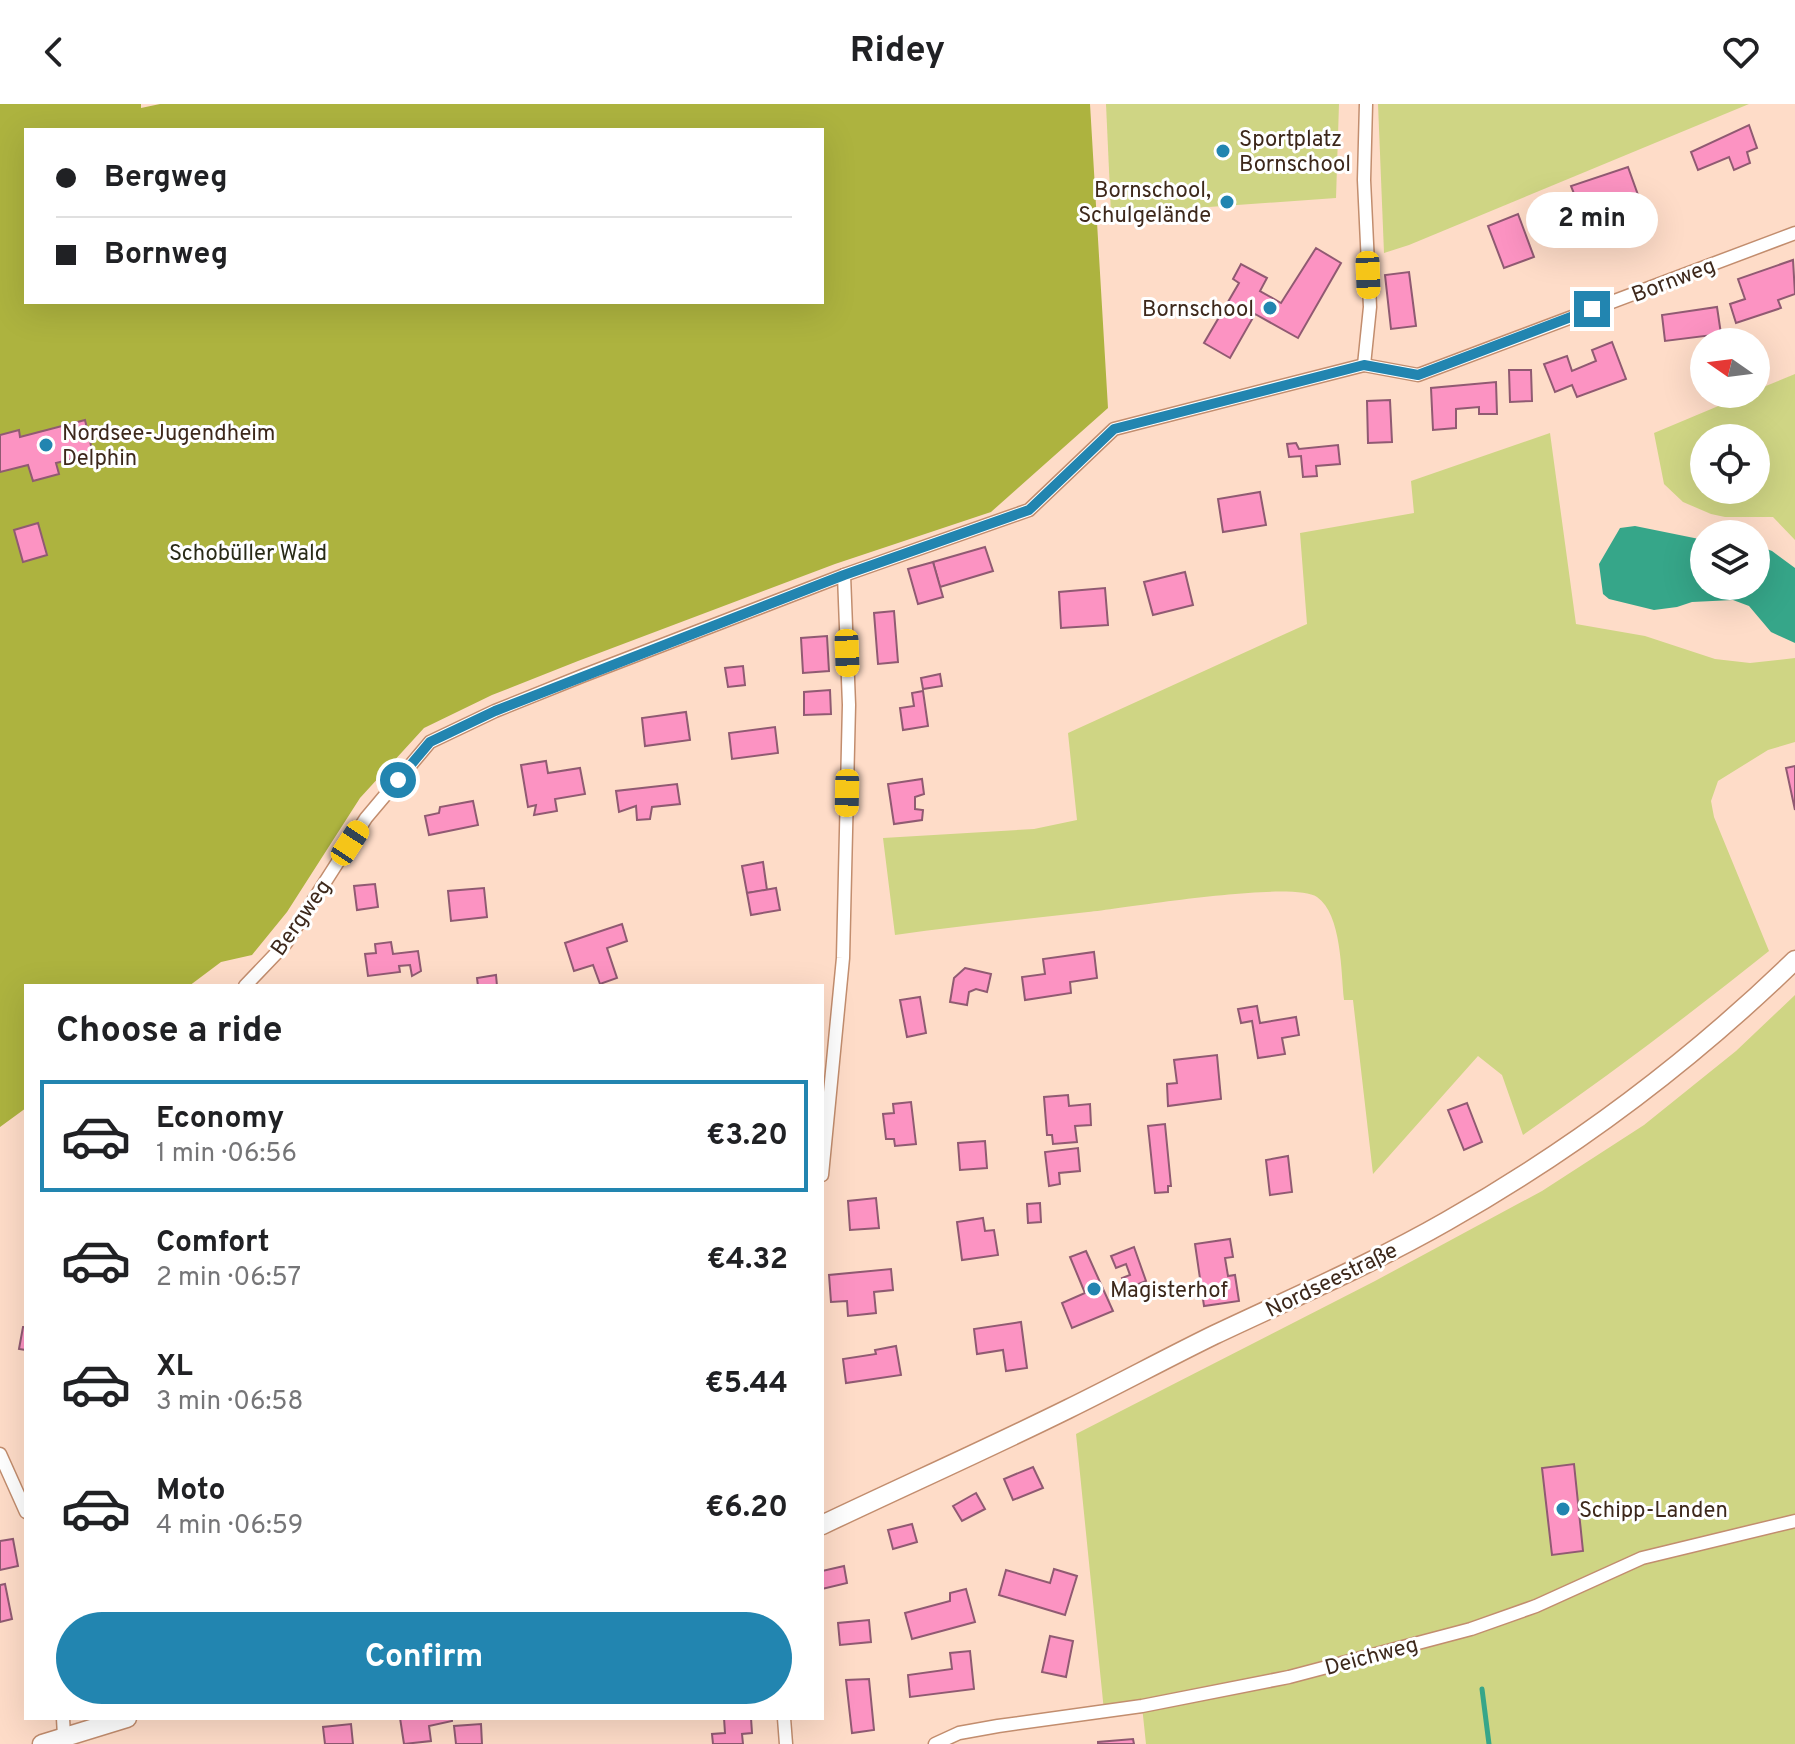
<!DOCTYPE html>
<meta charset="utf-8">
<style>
:root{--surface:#fff;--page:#f2f2f2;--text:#202124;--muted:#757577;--line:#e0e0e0;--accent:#2285b0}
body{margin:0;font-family:Overpass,sans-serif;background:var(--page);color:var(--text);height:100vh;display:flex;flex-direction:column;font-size:30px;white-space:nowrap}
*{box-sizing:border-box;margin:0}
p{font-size:26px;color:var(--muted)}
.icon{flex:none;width:44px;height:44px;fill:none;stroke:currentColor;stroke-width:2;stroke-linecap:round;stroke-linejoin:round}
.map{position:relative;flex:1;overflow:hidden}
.drawer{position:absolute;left:24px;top:880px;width:800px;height:736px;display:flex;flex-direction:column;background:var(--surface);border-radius:0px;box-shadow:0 8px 32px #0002}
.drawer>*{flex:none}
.top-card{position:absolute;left:24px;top:24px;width:800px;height:176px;border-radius:0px;box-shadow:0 8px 32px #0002;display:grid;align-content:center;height:176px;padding:0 32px;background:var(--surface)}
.needle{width:52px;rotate:284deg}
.tools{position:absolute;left:1690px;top:224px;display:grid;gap:16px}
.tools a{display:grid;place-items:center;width:80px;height:80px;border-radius:50%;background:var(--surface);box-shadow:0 8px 32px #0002;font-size:40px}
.end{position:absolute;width:36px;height:36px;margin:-18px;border:10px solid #2285b0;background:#fff;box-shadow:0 0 0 4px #fff}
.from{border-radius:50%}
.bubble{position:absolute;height:56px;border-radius:28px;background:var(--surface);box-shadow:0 8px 32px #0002;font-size:26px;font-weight:700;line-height:56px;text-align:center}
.car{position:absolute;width:24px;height:48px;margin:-24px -12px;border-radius:10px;box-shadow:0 0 6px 2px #0007;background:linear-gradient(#f5c518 24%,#345 0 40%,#f5c518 0 76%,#345 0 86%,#f5c518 0)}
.top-card b{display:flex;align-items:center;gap:28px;height:76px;font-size:30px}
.top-card b+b{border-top:2px solid var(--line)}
.top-card i{width:20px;height:20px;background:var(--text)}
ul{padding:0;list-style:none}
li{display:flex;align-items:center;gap:24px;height:112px;margin:0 16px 12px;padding:0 16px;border:4px solid transparent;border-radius:0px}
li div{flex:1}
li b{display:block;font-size:30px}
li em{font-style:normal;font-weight:700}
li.current{border-color:var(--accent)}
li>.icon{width:72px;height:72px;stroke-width:1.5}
h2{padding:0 32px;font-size:36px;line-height:96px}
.button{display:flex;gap:16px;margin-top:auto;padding:16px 32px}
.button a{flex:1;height:92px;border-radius:48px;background:var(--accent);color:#fff;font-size:32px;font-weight:700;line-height:92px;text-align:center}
header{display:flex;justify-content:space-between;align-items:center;height:104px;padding:0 32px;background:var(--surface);font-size:36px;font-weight:700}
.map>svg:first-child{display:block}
.green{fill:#cfd584;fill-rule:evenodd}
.forest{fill:#adb33f;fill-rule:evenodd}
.water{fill:#36a689}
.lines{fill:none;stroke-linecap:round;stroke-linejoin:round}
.stream{stroke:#36a689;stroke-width:5}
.building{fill:#fc93c2;stroke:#905a72;stroke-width:2}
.minor-casing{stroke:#c28d6e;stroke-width:15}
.secondary-casing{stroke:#c28d6e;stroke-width:21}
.minor{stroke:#fff;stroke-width:12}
.secondary{stroke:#fff;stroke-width:18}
.route{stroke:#2285b0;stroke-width:10}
.poi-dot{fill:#2285b0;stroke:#fff;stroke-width:3}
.labels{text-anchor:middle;stroke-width:6;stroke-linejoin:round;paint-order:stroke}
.poi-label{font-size:22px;fill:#3d281b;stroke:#fff;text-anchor:start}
.street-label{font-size:22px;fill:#3d281b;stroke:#fff}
.park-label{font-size:22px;fill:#292b17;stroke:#fff}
</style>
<header><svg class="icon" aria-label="back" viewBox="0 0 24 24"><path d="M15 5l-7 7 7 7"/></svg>Ridey<svg class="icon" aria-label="heart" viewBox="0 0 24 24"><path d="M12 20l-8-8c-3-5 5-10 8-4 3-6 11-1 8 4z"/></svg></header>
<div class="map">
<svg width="1795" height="1640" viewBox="0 0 1795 1640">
<rect width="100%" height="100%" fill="#fedcc8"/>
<g class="green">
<path d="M 1106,0 L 1339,0 L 1336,94 L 1111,110 Z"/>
<path d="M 1378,0 L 1749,0 L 1409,141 L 1384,149 Z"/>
<path d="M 1795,270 L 1795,436 L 1773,413 L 1725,413 L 1711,410 L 1683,398 L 1664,380 L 1654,329 L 1747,290 L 1756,290 L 1756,286 ZM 1704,334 L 1756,334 L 1756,386 L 1704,386 Z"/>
<path d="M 1550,329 L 1576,520 L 1645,532 L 1715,555 L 1750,559 L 1795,554 L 1795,638 L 1768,646 L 1718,677 L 1711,697 L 1714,713 L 1769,847 C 1689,911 1608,972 1523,1031 L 1502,971 L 1478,952 L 1373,1070 L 1353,896 L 1344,896 C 1341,869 1342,810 1317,793 C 1291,776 1126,804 1088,808 C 1024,815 959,822 895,831 L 883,734 L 1034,725 L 1077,716 L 1068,629 L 1307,520 L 1300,429 L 1414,409 L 1411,377 Z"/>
<path d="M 1795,891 L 1795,1640 L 1146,1640 L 1142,1602 L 1104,1607 L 1076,1330 L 1375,1177 L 1542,1087 L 1644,1021 L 1736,947 Z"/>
</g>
<path class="forest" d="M 0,0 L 141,0 L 141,4 L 160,0 L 1090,0 L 1108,304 L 991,408 L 835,460 L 578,557 L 492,591 L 424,624 L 360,694 L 287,808 L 252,851 L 221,858 L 189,882 L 26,882 L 26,1004 L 0,1023 ZM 26,26 L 822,26 L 822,198 L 26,198 Z"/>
<path class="water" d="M 1635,422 L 1704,436 L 1704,482 L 1756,482 L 1756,441 L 1772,447 L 1795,464 L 1795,539 L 1771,528 L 1749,502 L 1733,496 L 1692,498 L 1677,503 L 1654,506 L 1609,495 L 1603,490 L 1599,460 L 1620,424 Z"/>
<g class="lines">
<path class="stream" d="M 1482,1585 L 1489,1640"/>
</g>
<g class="building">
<path d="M 1749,21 L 1757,44 L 1747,48 L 1750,59 L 1734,66 L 1729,53 L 1698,66 L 1691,48 Z"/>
<path d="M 1628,63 L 1638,91 L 1616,99 L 1620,112 L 1595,120 L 1586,94 L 1577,97 L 1571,82 Z"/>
<path d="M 1518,110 L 1534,153 L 1504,164 L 1488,122 Z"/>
<path d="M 1316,144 L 1341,159 L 1298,234 L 1255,210 L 1230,254 L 1204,239 L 1239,179 L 1233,175 L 1241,160 L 1267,174 L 1260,187 L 1281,199 Z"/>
<path d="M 1793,156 L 1795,190 L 1778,196 L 1781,204 L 1736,219 L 1730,200 L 1745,195 L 1738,175 Z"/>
<path d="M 1409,168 L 1416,222 L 1391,225 L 1385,171 Z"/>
<path d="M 1717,203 L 1721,230 L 1665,237 L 1662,211 Z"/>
<path d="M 1612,238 L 1626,275 L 1577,293 L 1572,281 L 1555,288 L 1544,260 L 1567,252 L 1572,267 L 1596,257 L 1592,246 Z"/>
<path d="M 1509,266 L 1531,266 L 1532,297 L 1510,298 Z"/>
<path d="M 1496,278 L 1497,310 L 1479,310 L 1479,303 L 1456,305 L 1456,324 L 1433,326 L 1431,284 Z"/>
<path d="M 1390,296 L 1392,338 L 1368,339 L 1367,297 Z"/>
<path d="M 85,316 L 93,350 L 56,359 L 59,370 L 33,377 L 28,361 L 0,368 L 0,331 L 19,326 L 20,333 Z"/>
<path d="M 1296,339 L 1299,345 L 1338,341 L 1340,360 L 1316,362 L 1317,372 L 1303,373 L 1301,352 L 1289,353 L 1287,340 Z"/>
<path d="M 1260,388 L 1266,421 L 1223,428 L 1218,395 Z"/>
<path d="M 38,419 L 47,451 L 23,458 L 14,426 Z"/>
<path d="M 985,443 L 993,467 L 940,483 L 933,458 Z"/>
<path d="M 933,458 L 943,493 L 918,500 L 908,465 Z"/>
<path d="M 1185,468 L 1193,501 L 1153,511 L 1144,478 Z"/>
<path d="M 1105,484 L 1108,521 L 1061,524 L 1059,488 Z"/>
<path d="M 894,507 L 898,558 L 878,560 L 874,509 Z"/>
<path d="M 827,532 L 829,567 L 803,569 L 801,534 Z"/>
<path d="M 743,562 L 745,581 L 728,583 L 725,564 Z"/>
<path d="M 940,570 L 942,582 L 923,585 L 921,574 Z"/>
<path d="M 830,586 L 831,610 L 804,611 L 804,588 Z"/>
<path d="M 923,587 L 928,622 L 903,626 L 900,604 L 914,602 L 912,589 Z"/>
<path d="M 686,608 L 690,636 L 645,642 L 642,614 Z"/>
<path d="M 775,623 L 778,649 L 732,655 L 729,629 Z"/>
<path d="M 546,657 L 548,669 L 580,664 L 585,690 L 555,695 L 557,707 L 534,711 L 536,701 L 528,703 L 521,661 Z"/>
<path d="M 1795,662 L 1795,706 L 1786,664 Z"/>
<path d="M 922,675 L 924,690 L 915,693 L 915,705 L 923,706 L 922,716 L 894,720 L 888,680 Z"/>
<path d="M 677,680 L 680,700 L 652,703 L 650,715 L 637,716 L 636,702 L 619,708 L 616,687 Z"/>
<path d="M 473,697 L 478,721 L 429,731 L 425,712 L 439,709 L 440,703 Z"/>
<path d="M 763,758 L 767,786 L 747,789 L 742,762 Z"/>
<path d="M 375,780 L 378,803 L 357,806 L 354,782 Z"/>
<path d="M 484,784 L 487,813 L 451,817 L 448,787 Z"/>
<path d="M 776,784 L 780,806 L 751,811 L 747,789 Z"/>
<path d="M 622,820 L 627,837 L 607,844 L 617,874 L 600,880 L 593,861 L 574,867 L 565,839 Z"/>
<path d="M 391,838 L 393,850 L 418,847 L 421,867 L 412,872 L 410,861 L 399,862 L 400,868 L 368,872 L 365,850 L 376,849 L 375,840 Z"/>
<path d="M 1094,848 L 1097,874 L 1070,878 L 1071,889 L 1025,896 L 1022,873 L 1045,870 L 1043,855 Z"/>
<path d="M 965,864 L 991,870 L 987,888 L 976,885 L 969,888 L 967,901 L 950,898 L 954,874 Z"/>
<path d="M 496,871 L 497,882 L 478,882 L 477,874 Z"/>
<path d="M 920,893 L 926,929 L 907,933 L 900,896 Z"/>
<path d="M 1257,902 L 1260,919 L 1296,913 L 1299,931 L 1282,934 L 1285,950 L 1258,954 L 1252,917 L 1241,919 L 1238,905 Z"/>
<path d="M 1217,951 L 1221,995 L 1168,1002 L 1167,980 L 1177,979 L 1174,956 Z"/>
<path d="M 1068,991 L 1069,1002 L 1090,1000 L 1091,1021 L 1075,1022 L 1077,1038 L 1053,1040 L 1052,1031 L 1047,1031 L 1044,993 Z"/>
<path d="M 911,998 L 916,1040 L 895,1042 L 894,1035 L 886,1035 L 883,1010 L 894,1009 L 893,1000 Z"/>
<path d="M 1467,999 L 1482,1038 L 1464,1046 L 1448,1006 Z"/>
<path d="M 1165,1020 L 1171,1082 L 1168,1082 L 1168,1088 L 1155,1089 L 1148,1022 Z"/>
<path d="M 985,1037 L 987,1064 L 960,1066 L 958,1039 Z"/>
<path d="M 1078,1044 L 1080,1067 L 1059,1069 L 1060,1080 L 1049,1082 L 1045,1048 Z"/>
<path d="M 1288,1052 L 1292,1088 L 1270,1091 L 1266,1056 Z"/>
<path d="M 876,1094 L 879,1124 L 850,1126 L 848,1097 Z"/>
<path d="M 1040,1099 L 1041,1118 L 1028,1119 L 1027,1100 Z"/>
<path d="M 983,1114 L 985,1127 L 994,1126 L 998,1151 L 962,1156 L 957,1118 Z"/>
<path d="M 1230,1135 L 1233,1153 L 1225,1154 L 1228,1172 L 1235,1171 L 1239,1197 L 1204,1202 L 1195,1140 Z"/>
<path d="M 1134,1143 L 1146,1177 L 1126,1185 L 1122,1174 L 1130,1171 L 1126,1160 L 1116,1164 L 1111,1152 Z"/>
<path d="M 1086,1147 L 1113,1207 L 1072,1224 L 1062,1199 L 1085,1189 L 1070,1153 Z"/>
<path d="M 891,1165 L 893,1186 L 874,1188 L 876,1209 L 848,1212 L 847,1197 L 831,1198 L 829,1171 Z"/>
<path d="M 1021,1218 L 1027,1264 L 1006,1267 L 1003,1246 L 977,1250 L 974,1225 Z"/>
<path d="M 23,1223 L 26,1223 L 26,1246 L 19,1245 Z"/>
<path d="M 896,1242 L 901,1271 L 846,1279 L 843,1255 L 876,1250 L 875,1246 Z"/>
<path d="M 1574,1360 L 1583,1447 L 1552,1451 L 1542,1364 Z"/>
<path d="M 1033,1363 L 1043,1384 L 1013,1396 L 1004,1375 Z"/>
<path d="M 976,1389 L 985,1405 L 962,1417 L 953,1402 Z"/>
<path d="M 912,1420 L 917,1438 L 893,1445 L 888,1426 Z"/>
<path d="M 13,1435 L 18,1462 L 0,1466 L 0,1437 Z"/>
<path d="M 844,1462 L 847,1479 L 822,1485 L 822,1467 Z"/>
<path d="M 1054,1465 L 1077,1472 L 1065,1511 L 999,1491 L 1006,1466 L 1050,1479 Z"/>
<path d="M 5,1480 L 12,1515 L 0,1518 L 0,1481 Z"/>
<path d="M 966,1485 L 975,1518 L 912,1535 L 905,1509 L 950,1497 L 950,1489 Z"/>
<path d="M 869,1516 L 871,1538 L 840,1541 L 838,1519 Z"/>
<path d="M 1050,1532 L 1073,1537 L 1066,1573 L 1042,1568 Z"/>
<path d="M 970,1547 L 974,1585 L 910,1593 L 908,1571 L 952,1565 L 950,1549 Z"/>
<path d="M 869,1575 L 874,1626 L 852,1629 L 846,1576 Z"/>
<path d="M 400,1614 L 452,1614 L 452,1617 L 429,1622 L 431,1637 L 404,1640 Z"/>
<path d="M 724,1614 L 751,1614 L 752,1629 L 742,1630 L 743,1640 L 713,1640 L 712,1630 L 725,1629 Z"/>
<path d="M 351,1620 L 353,1640 L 325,1640 L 323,1623 Z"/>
<path d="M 481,1620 L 482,1640 L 456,1640 L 454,1622 Z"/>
<path d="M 1133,1635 L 1134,1640 L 1098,1640 L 1098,1638 Z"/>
</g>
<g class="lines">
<defs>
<g id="minor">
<path d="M 1364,261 L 1370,203 L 1364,76 L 1366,0"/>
<path d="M 245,882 L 286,839 L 366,714 L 430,638 L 495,607 L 582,572 L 844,471 L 1029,406 L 1114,325 L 1364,261 L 1418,271 L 1795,129"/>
<path d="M 822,1071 L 843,854 L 849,601 L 844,471"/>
<path d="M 0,1350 L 26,1408"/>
<path d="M 63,1614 L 64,1632"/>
<path d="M 784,1614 L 786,1640"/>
<path d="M 935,1640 L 959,1629 L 998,1622 L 1142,1602 L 1289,1573 L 1471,1525 L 1536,1502 L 1642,1454 L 1795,1417"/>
</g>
<g id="secondary">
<path d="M 822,1421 C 904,1382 987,1345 1068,1305 C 1117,1281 1165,1255 1214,1231 C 1292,1194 1372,1160 1447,1117 C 1574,1045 1691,957 1795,856"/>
<path d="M 42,1640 L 127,1614"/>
</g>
</defs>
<use href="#minor" class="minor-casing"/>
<use href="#secondary" class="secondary-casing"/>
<use href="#minor" class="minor"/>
<use href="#secondary" class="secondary"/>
</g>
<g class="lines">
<path class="route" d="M 398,676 L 430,638 L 495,607 L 844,471 L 1029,406 L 1114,325 L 1364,261 L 1418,271 L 1592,205"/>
</g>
<g class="poi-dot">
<circle cx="1223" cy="47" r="8"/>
<circle cx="1227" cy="98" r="8"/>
<circle cx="1270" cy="204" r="8"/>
<circle cx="46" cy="341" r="8"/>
<circle cx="1094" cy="1185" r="8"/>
<circle cx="1563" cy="1405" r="8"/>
</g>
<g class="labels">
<g class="poi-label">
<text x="1239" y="42">Sportplatz<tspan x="1239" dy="25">Bornschool</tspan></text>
<text x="1211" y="93" text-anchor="end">Bornschool,<tspan x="1211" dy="25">Schulgelände</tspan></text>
<text x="1254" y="212" text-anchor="end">Bornschool</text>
<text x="62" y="336">Nordsee-Jugendheim<tspan x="62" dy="25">Delphin</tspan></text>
<text x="1110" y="1193">Magisterhof</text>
<text x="1579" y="1413">Schipp-Landen</text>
</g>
<g class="street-label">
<text transform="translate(1673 175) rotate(-21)" y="8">Bornweg</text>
<text transform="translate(300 813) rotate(-55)" y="8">Bergweg</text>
<text transform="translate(1331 1175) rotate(-26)" y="8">Nordseestraße</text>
<text transform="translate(1371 1551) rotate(-15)" y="8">Deichweg</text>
</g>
<g class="park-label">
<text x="248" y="456">Schobüller Wald</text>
</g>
</g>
</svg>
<div class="tools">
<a><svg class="needle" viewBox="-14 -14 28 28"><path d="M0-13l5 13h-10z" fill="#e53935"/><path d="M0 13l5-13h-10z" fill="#757577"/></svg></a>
<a><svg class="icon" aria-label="locate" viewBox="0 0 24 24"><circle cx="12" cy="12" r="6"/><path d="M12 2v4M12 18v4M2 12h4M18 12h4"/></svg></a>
<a><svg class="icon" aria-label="layers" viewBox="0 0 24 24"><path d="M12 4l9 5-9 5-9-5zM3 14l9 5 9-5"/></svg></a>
</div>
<i class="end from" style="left:398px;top:676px"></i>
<i class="end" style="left:1592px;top:205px"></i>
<div class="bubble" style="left:1526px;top:88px;width:132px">2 min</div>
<i class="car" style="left:1368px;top:171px;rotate:178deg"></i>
<i class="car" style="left:847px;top:549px;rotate:178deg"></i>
<i class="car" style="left:847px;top:689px;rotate:181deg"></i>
<i class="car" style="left:350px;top:739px;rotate:33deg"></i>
<div class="top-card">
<b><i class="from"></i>Bergweg</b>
<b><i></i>Bornweg</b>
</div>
<section class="drawer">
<h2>Choose a ride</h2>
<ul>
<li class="current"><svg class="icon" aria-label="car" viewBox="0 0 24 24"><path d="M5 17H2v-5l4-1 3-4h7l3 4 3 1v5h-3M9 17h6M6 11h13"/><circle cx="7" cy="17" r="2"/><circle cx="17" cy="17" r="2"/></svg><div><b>Economy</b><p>1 min · 06:56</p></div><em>€3.20</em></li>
<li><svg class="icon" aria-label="car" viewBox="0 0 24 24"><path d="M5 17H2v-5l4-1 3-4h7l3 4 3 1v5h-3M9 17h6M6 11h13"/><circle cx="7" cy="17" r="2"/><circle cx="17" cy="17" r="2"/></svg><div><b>Comfort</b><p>2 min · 06:57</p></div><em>€4.32</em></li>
<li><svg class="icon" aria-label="car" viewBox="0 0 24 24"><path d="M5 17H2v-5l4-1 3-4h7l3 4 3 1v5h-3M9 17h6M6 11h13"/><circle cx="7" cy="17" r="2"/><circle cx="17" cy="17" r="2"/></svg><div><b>XL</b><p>3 min · 06:58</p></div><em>€5.44</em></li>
<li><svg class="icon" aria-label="car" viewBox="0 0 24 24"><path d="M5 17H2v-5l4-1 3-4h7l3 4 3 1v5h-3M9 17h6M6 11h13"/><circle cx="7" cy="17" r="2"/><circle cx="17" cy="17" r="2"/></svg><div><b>Moto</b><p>4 min · 06:59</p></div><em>€6.20</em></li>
</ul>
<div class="button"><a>Confirm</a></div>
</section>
</div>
